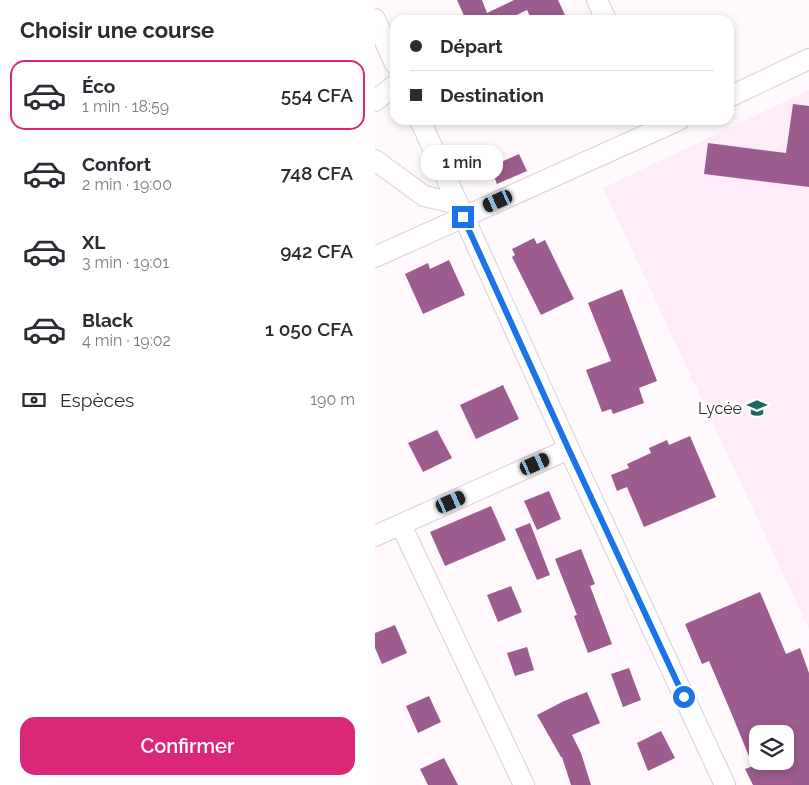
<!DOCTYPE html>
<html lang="fr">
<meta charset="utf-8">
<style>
:root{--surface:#fff;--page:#f7f7f7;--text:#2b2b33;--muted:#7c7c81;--line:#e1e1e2;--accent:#db2777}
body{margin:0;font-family:Raleway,sans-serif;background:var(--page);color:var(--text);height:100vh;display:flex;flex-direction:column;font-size:19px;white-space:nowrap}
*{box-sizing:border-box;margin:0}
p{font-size:16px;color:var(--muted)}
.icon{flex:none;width:28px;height:28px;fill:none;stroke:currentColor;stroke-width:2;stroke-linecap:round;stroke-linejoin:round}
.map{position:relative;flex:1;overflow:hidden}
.details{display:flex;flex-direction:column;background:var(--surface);width:375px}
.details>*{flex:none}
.top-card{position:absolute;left:15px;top:15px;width:344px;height:110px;border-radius:15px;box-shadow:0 2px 8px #0003;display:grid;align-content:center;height:110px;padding:0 20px;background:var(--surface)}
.fabs{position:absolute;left:374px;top:725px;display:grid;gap:10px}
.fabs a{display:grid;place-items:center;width:45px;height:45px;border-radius:10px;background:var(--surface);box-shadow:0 2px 8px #0003;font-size:25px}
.end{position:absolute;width:22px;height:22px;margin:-11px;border:6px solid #1a73e8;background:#fff;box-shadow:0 0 0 2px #fff}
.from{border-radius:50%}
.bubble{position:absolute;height:35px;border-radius:15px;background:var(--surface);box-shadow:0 2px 8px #0003;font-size:16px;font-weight:600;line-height:35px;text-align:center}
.car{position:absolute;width:15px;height:30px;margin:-15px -8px;border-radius:6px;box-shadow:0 0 4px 1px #0007;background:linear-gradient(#222 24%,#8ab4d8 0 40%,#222 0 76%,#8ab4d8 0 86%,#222 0)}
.top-card b{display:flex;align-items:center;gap:18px;height:48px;font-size:19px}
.top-card b+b{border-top:1px solid var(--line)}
.top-card i{width:12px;height:12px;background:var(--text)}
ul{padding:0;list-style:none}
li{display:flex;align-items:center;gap:15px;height:70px;margin:0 10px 8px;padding:0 10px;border:2px solid transparent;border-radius:15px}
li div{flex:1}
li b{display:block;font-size:19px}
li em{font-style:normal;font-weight:600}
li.selected{border-color:var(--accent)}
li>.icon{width:45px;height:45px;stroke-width:1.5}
h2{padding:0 20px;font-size:22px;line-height:60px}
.pay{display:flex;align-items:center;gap:12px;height:55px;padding:0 20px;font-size:19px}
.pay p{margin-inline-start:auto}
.cta{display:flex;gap:10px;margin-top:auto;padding:10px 20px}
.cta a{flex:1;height:58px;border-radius:15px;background:var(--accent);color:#fff;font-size:20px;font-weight:600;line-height:58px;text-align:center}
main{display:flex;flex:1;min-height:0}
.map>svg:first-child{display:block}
.built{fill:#feecf8}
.building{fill:#9c5c8d;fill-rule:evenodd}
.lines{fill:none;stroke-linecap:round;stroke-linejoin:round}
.minor-casing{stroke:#dcced8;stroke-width:22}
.minor{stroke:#fff;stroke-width:20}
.route{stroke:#1a73e8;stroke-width:6}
.labels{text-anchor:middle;stroke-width:5;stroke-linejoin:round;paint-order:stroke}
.poi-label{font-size:16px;fill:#2e292d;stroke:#fff;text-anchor:end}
</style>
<main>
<section class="details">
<h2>Choisir une course</h2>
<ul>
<li class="selected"><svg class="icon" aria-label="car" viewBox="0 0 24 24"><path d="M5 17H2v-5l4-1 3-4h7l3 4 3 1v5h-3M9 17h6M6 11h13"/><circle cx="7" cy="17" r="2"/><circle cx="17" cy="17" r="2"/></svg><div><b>Éco</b><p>1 min · 18:59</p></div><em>554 CFA</em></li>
<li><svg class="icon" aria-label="car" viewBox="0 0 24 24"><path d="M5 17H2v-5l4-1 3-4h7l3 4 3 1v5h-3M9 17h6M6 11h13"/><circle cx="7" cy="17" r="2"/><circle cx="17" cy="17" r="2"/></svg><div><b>Confort</b><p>2 min · 19:00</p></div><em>748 CFA</em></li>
<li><svg class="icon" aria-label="car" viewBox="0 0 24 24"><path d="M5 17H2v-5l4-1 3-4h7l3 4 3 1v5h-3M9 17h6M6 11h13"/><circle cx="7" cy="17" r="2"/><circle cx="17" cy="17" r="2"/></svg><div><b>XL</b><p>3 min · 19:01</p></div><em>942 CFA</em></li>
<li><svg class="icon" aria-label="car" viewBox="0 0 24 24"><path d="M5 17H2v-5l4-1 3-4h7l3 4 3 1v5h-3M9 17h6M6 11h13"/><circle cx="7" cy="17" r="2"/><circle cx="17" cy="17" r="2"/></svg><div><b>Black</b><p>4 min · 19:02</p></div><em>1 050 CFA</em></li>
</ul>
<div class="pay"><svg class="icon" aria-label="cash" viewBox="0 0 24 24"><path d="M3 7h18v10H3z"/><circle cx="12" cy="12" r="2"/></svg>Espèces<p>190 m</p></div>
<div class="cta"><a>Confirmer</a></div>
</section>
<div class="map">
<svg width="434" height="785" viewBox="0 0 434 785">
<rect width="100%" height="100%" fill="#fff9fd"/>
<path class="built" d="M 434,90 L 434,629 L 228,188 Z"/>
<g class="building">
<path d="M 82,0 L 107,0 L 112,13 L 139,0 L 183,0 L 190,15 L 180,20 L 157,20 L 152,10 L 131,20 L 91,20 Z"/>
<path d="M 418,104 L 434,106 L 434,187 L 329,174 L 333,143 L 411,153 Z"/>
<path d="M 144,154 L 152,171 L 122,184 L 115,167 Z"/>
<path d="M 159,238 L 162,244 L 170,240 L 199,299 L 166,315 L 137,257 L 140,255 L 137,249 Z"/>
<path d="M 74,260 L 90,295 L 48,314 L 30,274 L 53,263 L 55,269 Z"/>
<path d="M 247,289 L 282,381 L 264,388 L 269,403 L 238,414 L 236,409 L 227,412 L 211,370 L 236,361 L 213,303 Z"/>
<path d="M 128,385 L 144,419 L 101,439 L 85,405 Z"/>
<path d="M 62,430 L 77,458 L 48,472 L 33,443 Z"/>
<path d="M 315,436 L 341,497 L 269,527 L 252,487 L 242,491 L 236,475 L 254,468 L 252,464 L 276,453 L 274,448 L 292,440 L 294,445 Z"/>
<path d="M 174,491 L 186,519 L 162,530 L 149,501 Z"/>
<path d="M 116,506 L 131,540 L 70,566 L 55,532 Z"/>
<path d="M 155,523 L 175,575 L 162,580 L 140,529 Z"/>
<path d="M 206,549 L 220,584 L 215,586 L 237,644 L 213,653 L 199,616 L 202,615 L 180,559 Z"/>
<path d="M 136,586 L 147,612 L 123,622 L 112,595 Z"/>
<path d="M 385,592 L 411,654 L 425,648 L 434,673 L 434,785 L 378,785 L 370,769 L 378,766 L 355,710 L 334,661 L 327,664 L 310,624 ZM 382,734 L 410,734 L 410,761 L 382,761 Z"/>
<path d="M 20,625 L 32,653 L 7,664 L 0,648 L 0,633 Z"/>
<path d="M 152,647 L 159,670 L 140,676 L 132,653 Z"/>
<path d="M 254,668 L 266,700 L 248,707 L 236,674 Z"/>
<path d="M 212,692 L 225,723 L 197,735 L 206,753 L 216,785 L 196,785 L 187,757 L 186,757 L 162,715 L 189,701 Z"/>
<path d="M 54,696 L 66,722 L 43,733 L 31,706 Z"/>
<path d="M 286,731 L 300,758 L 273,771 L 262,743 Z"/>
<path d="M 69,758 L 83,785 L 53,785 L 45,769 Z"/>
</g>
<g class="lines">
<defs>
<g id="minor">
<path d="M 222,0 L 231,20"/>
<path d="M 0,19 L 20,64"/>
<path d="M 354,97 L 434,59"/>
<path d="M 0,101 L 20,85"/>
<path d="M 45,120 L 194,449 L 350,785"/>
<path d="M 0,160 L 49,196 L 83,204"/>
<path d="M 0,257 L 304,120"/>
<path d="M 26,525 L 149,785"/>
<path d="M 0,536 L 194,449"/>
</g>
</defs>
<use href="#minor" class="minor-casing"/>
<use href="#minor" class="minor"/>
</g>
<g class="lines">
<path class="route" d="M 88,217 L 194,450 L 309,697"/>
</g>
<defs>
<symbol id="school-bare" viewBox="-9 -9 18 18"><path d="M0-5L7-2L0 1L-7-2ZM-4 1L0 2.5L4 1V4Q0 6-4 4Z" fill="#1c6863" stroke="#fff" stroke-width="2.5" paint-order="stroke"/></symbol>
</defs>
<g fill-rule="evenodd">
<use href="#school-bare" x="368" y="394" width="28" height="28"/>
</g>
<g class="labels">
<g class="poi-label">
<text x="367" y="414">Lycée</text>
</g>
</g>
</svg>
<div class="fabs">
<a><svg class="icon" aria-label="layers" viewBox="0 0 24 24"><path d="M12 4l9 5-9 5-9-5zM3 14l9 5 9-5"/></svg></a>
</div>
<i class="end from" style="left:309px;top:697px"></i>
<i class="end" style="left:88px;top:217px"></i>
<div class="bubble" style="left:46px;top:145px;width:82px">1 min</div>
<i class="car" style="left:123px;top:201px;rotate:246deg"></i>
<i class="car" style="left:160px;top:464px;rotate:66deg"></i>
<i class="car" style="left:76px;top:502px;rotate:66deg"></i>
<div class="top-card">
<b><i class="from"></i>Départ</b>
<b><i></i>Destination</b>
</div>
</div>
</main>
